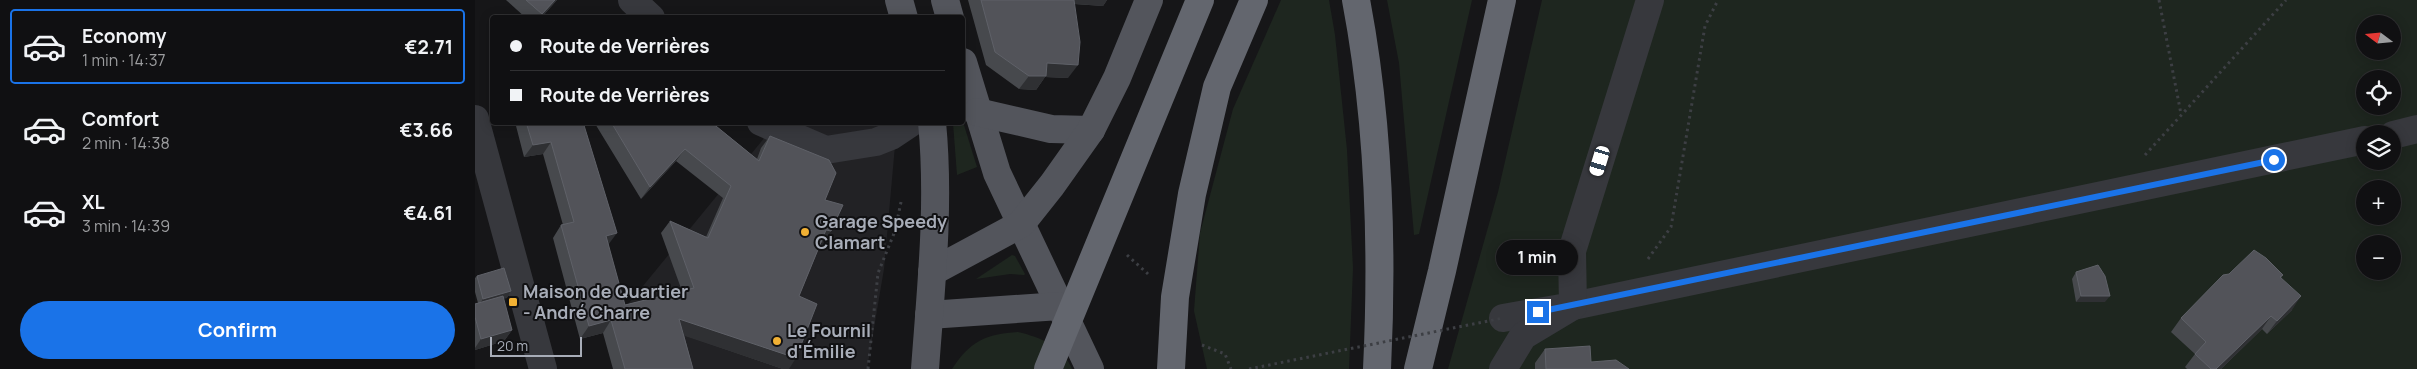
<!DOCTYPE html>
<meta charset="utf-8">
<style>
:root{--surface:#101012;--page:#19191b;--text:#f1f3f6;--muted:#9c9d9f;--line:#303032;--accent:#1a73e8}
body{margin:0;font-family:Manrope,sans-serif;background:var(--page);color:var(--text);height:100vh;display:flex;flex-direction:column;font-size:19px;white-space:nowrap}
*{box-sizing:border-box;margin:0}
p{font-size:16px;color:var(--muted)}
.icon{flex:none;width:28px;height:28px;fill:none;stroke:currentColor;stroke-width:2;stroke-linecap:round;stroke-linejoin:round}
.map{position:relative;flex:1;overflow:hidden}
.sheet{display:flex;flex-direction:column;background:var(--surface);width:475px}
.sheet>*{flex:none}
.top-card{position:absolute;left:15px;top:15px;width:475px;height:110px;border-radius:5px;box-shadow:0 2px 12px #0003,0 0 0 1px var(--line);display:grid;align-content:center;height:110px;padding:0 20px;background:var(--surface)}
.needle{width:32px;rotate:286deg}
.fabs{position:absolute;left:1881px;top:15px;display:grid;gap:10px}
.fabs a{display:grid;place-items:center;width:45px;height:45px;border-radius:50%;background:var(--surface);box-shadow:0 2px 12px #0003,0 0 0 1px var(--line);font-size:25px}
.scale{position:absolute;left:15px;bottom:12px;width:92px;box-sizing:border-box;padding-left:5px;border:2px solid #a8adb8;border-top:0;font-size:14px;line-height:18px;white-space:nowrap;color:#a8adb8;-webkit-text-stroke:4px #111113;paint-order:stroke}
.end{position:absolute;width:22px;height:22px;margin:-11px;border:6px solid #1a73e8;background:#fff;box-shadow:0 0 0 2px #fff}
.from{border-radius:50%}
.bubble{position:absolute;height:35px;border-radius:18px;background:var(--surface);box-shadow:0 2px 12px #0003,0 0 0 1px var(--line);font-size:16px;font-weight:700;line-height:35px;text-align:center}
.car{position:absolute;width:15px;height:30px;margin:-15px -8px;border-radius:6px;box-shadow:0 0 4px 1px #0007;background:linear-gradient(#fff 24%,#345 0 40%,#fff 0 76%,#345 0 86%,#fff 0)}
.top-card b{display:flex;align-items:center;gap:18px;height:48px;font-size:19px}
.top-card b+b{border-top:1px solid var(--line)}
.top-card i{width:12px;height:12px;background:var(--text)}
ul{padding:9px 0 0;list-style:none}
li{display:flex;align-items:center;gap:15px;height:75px;margin:0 10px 8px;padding:0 10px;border:2px solid transparent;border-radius:5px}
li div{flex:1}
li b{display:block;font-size:19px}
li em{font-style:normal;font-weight:700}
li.on{border-color:var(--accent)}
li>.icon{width:45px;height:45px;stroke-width:1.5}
.primary-button{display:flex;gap:10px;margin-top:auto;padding:10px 20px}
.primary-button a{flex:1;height:58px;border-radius:30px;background:var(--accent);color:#fff;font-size:20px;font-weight:700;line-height:58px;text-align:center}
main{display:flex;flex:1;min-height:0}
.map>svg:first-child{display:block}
.built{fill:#222225}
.green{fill:#1e261f;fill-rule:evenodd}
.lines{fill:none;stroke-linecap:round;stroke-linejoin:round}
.path{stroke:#3d3f44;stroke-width:3;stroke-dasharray:2.5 4;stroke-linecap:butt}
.street{stroke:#37383d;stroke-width:28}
.primary{stroke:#53555c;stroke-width:28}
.highway{stroke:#63666e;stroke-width:28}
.path-bridge{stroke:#3d3f44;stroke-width:3;stroke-dasharray:2.5 4;stroke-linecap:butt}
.highway-bridge{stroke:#63666e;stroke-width:28}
.wall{fill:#47494d}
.shaded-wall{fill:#2f3033}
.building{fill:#525359;stroke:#5f6168}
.route{stroke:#1a73e8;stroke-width:6}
.poi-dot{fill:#f2b134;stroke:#111113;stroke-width:2}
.labels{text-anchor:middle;stroke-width:4;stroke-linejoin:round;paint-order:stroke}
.poi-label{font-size:18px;font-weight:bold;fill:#a8adb8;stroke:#111113;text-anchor:start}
</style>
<main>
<section class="sheet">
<ul>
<li class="on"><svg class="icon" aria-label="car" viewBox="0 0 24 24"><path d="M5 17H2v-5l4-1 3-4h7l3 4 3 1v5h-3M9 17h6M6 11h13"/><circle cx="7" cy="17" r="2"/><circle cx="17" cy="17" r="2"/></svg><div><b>Economy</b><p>1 min · 14:37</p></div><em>€2.71</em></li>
<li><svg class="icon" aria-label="car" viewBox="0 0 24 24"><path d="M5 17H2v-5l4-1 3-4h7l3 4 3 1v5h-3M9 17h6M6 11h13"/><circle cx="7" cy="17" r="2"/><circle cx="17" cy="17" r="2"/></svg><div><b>Comfort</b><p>2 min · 14:38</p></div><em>€3.66</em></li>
<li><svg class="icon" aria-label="car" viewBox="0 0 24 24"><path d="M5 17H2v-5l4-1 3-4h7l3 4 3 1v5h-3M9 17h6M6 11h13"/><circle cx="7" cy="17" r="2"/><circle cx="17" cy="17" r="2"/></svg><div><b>XL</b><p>3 min · 14:39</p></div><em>€4.61</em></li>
</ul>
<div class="primary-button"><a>Confirm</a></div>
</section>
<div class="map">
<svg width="1942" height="369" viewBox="0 0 1942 369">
<rect width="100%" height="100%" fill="#161618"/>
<path class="built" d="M 307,122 L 422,123 L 409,269 L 392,369 L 147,369 L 136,325 L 299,126 Z"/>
<g class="green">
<path d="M 806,0 L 854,0 L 860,35 L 872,150 L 878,268 L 874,369 L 732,369 L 719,311 L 725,233 L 758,109 Z"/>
<path d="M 912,0 L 997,0 L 944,234 L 939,235 L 924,63 Z"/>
<path d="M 1067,0 L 1942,0 L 1942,369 L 973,369 L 1023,192 ZM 1890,24 L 1918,24 L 1918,51 L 1890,51 ZM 1890,79 L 1918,79 L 1918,106 L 1890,106 ZM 1890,134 L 1918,134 L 1918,161 L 1890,161 ZM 1890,189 L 1918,189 L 1918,216 L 1890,216 ZM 1890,244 L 1918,244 L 1918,271 L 1890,271 Z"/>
<path d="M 488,122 L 502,167 L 482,175 L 478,123 Z"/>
<path d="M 537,255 L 540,256 L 550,274 L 549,275 L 535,274 L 501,279 Z"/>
<path d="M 543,332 C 565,337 588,347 597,369 L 477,369 C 495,341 511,334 543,332 Z"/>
</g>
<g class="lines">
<g class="path">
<path d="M 1684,0 L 1706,114"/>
<path d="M 1670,155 L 1811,0"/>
<path d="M 652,255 L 673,274"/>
<path d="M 1173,259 L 1196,227 L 1230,26 L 1243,0"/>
<path d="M 727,345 L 750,354 L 756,369"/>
<path d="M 393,369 L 403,273 L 420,231 L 426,202"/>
</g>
<g class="street">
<path d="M 157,0 L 176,18"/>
<path d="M 0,119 L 68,369"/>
<path d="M 286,122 L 351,150 L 401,142 L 416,136 L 437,122"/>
<path d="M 1918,135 L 1942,129"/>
<path d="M 1028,318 L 1098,306 L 1890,140"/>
<path d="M 1028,369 L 1048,336 L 1098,306 L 1097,251 L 1175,0"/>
</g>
<g class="primary">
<path d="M 424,0 L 429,18"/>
<path d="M 470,0 L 475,18"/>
<path d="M 488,62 L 522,173 L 615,369"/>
<path d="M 502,112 L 576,129 L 616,130"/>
<path d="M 457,272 L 546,224 L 577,185 L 616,130 L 642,78 L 674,0"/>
<path d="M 454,315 L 585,306"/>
<path d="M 450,369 C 456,287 465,205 457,122"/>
</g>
<g class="highway">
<path d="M 881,0 C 904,121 908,246 902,369"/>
<path d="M 696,369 L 700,297 L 717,194 L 742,87 L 779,0"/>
<path d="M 943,369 L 967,271 L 1027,0"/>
</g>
<path class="path-bridge" d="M 774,369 L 1028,318"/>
<path class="highway-bridge" d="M 573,369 L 725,0"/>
</g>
<g class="wall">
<path d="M 31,0 L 82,0 L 66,18 L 51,18 Z"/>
<path d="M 493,0 L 632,0 L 628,6 L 599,4 L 593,78 L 570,77 L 561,90 L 544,89 L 511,65 Z"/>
<path d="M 40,122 L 108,122 L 133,245 L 150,305 L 207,291 L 186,233 L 195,221 L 231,237 L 248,198 L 201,161 L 166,199 L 119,122 L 236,122 L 282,159 L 286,148 L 295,136 L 350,200 L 347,243 L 346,243 L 324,296 L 308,369 L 209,335 L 218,369 L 138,369 L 128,333 L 105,339 L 78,238 L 86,225 L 88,225 L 68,154 L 49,157 Z"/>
<path d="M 1601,272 L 1630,302 L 1601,302 L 1597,279 Z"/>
<path d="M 1754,274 L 1808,275 L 1806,278 L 1817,310 L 1792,334 L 1787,329 L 1746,369 L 1712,369 L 1710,367 L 1720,354 L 1696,332 L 1706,318 Z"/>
<path d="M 2,276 L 36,291 L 32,298 L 28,298 L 37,330 L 29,341 L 0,350 L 0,304 L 3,303 L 0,292 L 0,278 Z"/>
<path d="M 1070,349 L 1116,362 L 1154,369 L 1060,369 L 1060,363 Z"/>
</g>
<g class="shaded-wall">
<path d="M 80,0 L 82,0 L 66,18 L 64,18 Z"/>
<path d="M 590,0 L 632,0 L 628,6 L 588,3 Z"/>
<path d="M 572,63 L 603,65 L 593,78 L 570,77 L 561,90 L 544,89 L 554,76 Z"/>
<path d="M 76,142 L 68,154 L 49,157 L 58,145 Z"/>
<path d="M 210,149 L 201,161 L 166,199 L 175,187 Z"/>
<path d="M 351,230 L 356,231 L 347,243 L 343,242 Z"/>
<path d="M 142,233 L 133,245 L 131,236 Z"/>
<path d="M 36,291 L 32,298 L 4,305 L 8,299 Z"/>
<path d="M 1606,296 L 1635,296 L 1630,302 L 1601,302 Z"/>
<path d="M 1826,296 L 1817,310 L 1792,334 L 1802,321 Z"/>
<path d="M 1796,316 L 1787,329 L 1746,369 L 1741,369 Z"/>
<path d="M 204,319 L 321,358 L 314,369 L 308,369 L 195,331 Z"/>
<path d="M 136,320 L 128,333 L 105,339 L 114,326 Z"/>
<path d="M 37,330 L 29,341 L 0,350 L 0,348 L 6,339 Z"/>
</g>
<g class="building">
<path d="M 51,0 L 80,0 L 67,14 Z"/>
<path d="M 506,0 L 599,0 L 605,42 L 603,65 L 572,63 L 571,76 L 554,76 L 520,52 Z"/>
<path d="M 51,122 L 108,122 L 142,233 L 131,236 L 150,305 L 219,288 L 195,221 L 233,238 L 256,186 L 210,149 L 175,187 L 136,122 L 236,122 L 284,161 L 295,136 L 354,160 L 361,173 L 350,200 L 368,205 L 356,231 L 351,230 L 324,296 L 342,304 L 321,358 L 204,319 L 218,369 L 150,369 L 136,320 L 114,326 L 86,225 L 99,222 L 76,142 L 58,145 Z"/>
<path d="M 1779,250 L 1791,258 L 1808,275 L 1805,277 L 1826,296 L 1802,321 L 1796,316 L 1741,369 L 1736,369 L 1720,354 L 1731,342 L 1706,318 L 1748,275 L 1754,274 Z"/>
<path d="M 1623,265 L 1630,276 L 1635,296 L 1606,296 L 1601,272 Z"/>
<path d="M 29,268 L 36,291 L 8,299 L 2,276 Z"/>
<path d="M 28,296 L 37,330 L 6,339 L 0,317 L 0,304 Z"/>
<path d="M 1115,346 L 1116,362 L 1141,360 L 1154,369 L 1071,369 L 1070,349 Z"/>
</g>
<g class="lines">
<path class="route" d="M 1063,312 L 1799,160"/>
</g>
<g class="poi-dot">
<circle cx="330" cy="232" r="5"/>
<rect x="33" y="297" width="10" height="10" rx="2.5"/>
<circle cx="302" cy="341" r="5"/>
</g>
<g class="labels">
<g class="poi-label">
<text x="340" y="228">Garage Speedy<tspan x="340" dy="21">Clamart</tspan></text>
<text x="48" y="298">Maison de Quartier<tspan x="48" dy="21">- André Charre</tspan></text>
<text x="312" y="337">Le Fournil<tspan x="312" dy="21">d'Émilie</tspan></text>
</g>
</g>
</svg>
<div class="fabs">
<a><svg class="needle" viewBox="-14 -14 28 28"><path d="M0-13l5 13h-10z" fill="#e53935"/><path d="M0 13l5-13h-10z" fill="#9c9d9f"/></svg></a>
<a><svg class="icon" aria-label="locate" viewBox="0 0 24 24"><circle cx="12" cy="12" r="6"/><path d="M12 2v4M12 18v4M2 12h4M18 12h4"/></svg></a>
<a><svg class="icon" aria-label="layers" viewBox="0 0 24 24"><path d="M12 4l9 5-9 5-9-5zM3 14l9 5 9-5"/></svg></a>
<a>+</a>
<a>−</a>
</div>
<div class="scale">20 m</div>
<i class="end from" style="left:1799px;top:160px"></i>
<i class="end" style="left:1063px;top:312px"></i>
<div class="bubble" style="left:1021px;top:240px;width:82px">1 min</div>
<i class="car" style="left:1125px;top:161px;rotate:197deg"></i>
<div class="top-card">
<b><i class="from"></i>Route de Verrières</b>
<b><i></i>Route de Verrières</b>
</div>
</div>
</main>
